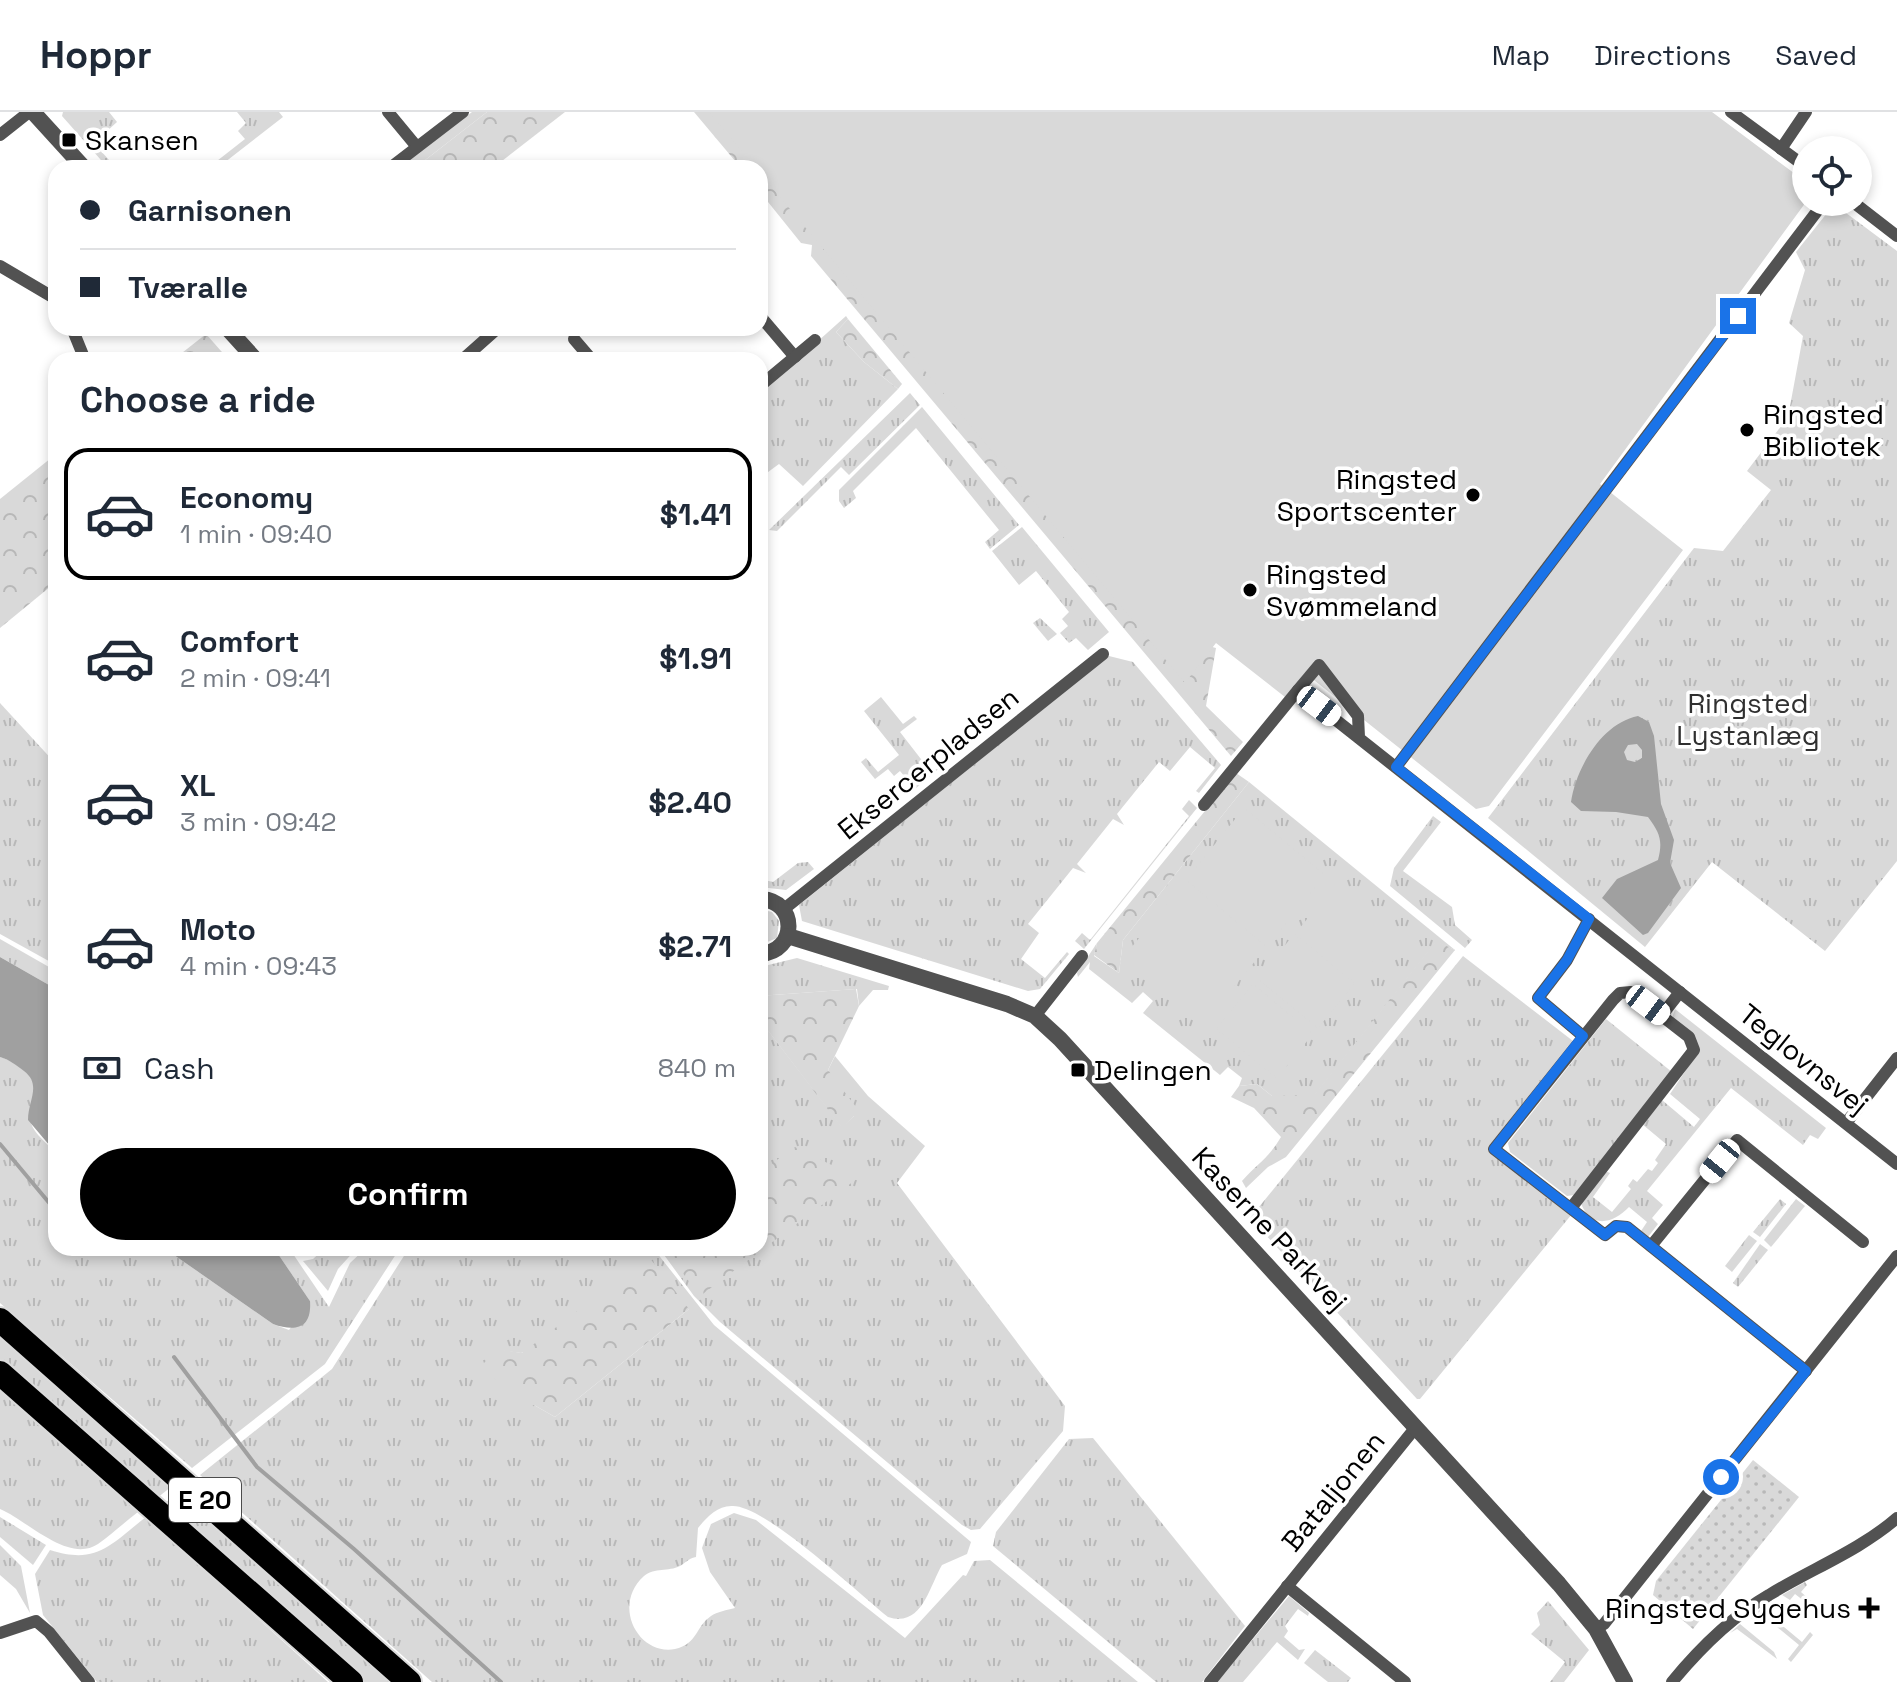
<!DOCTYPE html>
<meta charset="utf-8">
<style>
:root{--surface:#fff;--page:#f2f2f3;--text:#1f2937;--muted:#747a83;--line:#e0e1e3;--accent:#000}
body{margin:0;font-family:"Space Grotesk",sans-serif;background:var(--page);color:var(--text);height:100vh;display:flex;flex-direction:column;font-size:30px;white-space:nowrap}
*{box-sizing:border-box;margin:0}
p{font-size:26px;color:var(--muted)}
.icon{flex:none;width:44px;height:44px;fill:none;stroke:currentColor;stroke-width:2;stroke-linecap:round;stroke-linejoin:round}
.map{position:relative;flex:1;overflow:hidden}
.panel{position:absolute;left:48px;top:240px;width:720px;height:904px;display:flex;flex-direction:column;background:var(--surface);border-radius:24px;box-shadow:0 4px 12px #0003}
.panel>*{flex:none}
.hud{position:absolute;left:48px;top:48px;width:720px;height:176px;border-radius:24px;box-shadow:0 4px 12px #0003;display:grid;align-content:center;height:176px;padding:0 32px;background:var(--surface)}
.buttons{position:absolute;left:1792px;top:24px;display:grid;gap:16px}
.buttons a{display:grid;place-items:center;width:80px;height:80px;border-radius:50%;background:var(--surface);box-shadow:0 4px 12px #0003;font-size:40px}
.end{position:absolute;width:36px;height:36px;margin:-18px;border:10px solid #1a73e8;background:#fff;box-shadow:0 0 0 4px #fff}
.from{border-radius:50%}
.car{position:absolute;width:24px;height:48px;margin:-24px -12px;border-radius:10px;box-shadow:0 0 6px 2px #0007;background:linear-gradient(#fff 24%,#345 0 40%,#fff 0 76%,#345 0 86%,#fff 0)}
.hud b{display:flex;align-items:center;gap:28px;height:76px;font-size:30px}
.hud b+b{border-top:2px solid var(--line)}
.hud i{width:20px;height:20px;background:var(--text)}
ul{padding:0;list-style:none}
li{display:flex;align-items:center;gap:24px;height:132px;margin:0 16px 12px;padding:0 16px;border:4px solid transparent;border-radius:24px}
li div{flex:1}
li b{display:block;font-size:30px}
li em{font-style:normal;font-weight:700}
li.selected{border-color:var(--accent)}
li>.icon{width:72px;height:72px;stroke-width:1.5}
h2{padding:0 32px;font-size:36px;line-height:96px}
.pay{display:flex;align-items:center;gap:20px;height:88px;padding:0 32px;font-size:30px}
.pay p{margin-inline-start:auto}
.action{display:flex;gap:16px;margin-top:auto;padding:16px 32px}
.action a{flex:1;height:92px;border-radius:48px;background:var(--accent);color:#fff;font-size:32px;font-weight:700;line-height:92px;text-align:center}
header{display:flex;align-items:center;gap:48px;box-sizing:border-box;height:112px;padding:0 40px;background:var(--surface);border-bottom:2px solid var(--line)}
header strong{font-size:38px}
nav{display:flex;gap:44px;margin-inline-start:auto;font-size:28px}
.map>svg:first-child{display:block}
.grass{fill:url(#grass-tufts);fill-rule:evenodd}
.forest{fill:url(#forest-crowns)}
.garden{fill:url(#garden-dots)}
.pitch{fill:#d9d9d9}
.water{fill:#a0a0a0;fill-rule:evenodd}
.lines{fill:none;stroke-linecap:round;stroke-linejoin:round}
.stream{stroke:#a0a0a0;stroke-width:4}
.motorway-casing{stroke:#dbdbdb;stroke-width:28}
.minor{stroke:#525252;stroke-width:12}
.tertiary{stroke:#525252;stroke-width:16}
.motorway{stroke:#000;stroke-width:24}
.route{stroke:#1a73e8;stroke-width:10}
.poi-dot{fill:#000;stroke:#fff;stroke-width:3}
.labels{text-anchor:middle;stroke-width:7;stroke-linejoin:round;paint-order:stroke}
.shield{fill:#fff;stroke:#4c4c4c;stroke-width:2}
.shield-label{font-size:26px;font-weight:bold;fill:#000}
.poi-label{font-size:28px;fill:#000;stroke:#fff;text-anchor:start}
.park-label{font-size:28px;fill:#303030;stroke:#fff}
.street-label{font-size:28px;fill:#000;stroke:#fff}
</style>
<header>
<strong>Hoppr</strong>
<nav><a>Map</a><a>Directions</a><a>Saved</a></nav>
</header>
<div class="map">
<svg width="1897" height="1570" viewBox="0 0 1897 1570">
<defs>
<pattern id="grass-tufts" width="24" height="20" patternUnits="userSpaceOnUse" patternTransform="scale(2)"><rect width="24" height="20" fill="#d9d9d9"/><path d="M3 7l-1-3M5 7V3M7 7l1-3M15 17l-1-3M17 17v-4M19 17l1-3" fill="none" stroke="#b8b8b8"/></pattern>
<pattern id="forest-crowns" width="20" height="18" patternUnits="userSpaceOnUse" patternTransform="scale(2)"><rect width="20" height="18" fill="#d9d9d9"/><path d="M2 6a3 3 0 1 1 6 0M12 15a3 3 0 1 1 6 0" fill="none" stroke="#b8b8b8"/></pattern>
<pattern id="garden-dots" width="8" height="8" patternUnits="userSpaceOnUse" patternTransform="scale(2)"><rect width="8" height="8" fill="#d9d9d9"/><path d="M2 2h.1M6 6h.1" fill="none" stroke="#b8b8b8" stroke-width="1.8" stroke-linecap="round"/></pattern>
</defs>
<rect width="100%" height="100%" fill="#fff"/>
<g class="grass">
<path d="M 63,0 L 109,0 L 117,10 L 94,31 L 116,56 L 108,56 L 62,4 Z"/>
<path d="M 237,0 L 279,0 L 283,5 L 220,54 L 208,56 L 245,27 L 238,19 L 246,11 Z"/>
<path d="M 472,0 L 487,0 L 415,56 L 399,56 Z"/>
<path d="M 1838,95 L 1897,139 L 1897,749 L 1825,839 L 1712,750 L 1645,835 L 1488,706 L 1694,436 L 1723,439 L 1771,378 L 1747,359 L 1788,305 L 1803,224 L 1789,211 L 1805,158 L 1796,140 L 1831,96 Z"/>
<path d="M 846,204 L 848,207 L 836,220 L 864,250 L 898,277 L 803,374 L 779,352 L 760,366 L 760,281 Z"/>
<path d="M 910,281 L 920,293 L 849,363 L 841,355 L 777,419 L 769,418 Z"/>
<path d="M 922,295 L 1019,413 L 990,437 L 985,430 L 999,418 L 916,316 L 853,379 L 856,386 L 844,396 L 839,389 L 839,378 Z"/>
<path d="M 1022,415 L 1109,520 L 1088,538 L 1076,526 L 1069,531 L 1060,521 L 1068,514 L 1062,507 L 1069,500 L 1036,459 L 1019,473 L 992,439 Z"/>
<path d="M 1040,506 L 1057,522 L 1048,529 L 1033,511 Z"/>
<path d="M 1109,544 L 1133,550 L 1221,653 L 1199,681 L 1196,679 L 1215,656 L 1190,635 L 1170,659 L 1159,650 L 1117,702 L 1124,713 L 1113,707 L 1077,752 L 1086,761 L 1073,756 L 1028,812 L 1039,821 L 1021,847 L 1045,866 L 1067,840 L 1069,842 L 1040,877 L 1028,879 L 802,809 L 799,793 Z"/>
<path d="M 881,585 L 903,612 L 914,604 L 917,607 L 900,620 L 931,660 L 942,654 L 915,677 L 900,659 L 894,664 L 888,657 L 875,667 L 861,650 L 866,646 L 878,660 L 899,643 L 864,599 Z"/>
<path d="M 0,591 L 56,652 L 56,853 L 0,822 Z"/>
<path d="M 1249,670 L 1455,838 L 1436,830 L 1314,984 L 1272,984 L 1257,972 L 1239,974 L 1242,966 L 1228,955 L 1220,963 L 1143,901 L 1153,889 L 1143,880 L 1132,891 L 1089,857 L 1090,850 L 1078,865 L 1077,861 L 1097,831 L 1094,844 L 1119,861 L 1123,828 Z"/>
<path d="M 1189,688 L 1197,696 L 1084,837 L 1075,829 L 1082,821 L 1090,828 L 1189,704 L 1182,697 Z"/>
<path d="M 1433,704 L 1441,710 L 1403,759 L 1452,795 L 1455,813 L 1472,828 L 1465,836 L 1390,774 L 1394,756 Z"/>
<path d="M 808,750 L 814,757 L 786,778 L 760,775 L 760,767 L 773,770 L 798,751 Z"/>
<path d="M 760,797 L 772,800 L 779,809 L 777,826 L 760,833 Z"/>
<path d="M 0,827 L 56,859 L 56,877 L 0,845 Z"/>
<path d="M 1463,844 L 1573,929 L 1488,1035 L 1572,1102 L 1420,1287 L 1417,1287 L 1250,1106 Z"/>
<path d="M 797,846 L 889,874 L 888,878 L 873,878 L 859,894 L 857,877 L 760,884 L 760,855 Z"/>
<path d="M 1675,897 L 1826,1016 L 1818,1027 L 1810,1023 L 1803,1033 L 1731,976 L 1647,1079 L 1663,1093 L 1652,1106 L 1658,1112 L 1648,1125 L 1641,1119 L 1647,1110 L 1629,1095 C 1613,1112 1590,1117 1581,1091 L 1605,1059 L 1610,1061 L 1593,1085 L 1612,1100 L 1631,1077 L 1628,1074 L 1633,1067 L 1637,1070 L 1648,1057 L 1652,1059 L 1658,1051 L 1655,1048 L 1666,1032 L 1642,1012 L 1662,988 L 1694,1015 L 1700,1007 L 1670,982 L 1698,940 L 1672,906 Z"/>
<path d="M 1606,907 L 1672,960 L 1574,1083 L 1567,1084 L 1510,1040 L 1508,1031 Z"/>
<path d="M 760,908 L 842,1015 L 854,1004 L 828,958 L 835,944 L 868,984 L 925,1034 L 897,1071 L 1065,1294 L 1063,1319 L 980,1417 L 971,1418 L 962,1413 L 720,1210 L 694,1184 L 659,1136 L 760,1136 Z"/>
<path d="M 0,945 C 14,949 37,963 35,980 C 33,992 27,997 31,1011 C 34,1022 48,1032 56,1041 L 56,1136 L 164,1136 L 273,1212 L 289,1218 L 310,1189 L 274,1136 L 289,1136 L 329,1195 L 350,1151 L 366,1136 L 400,1136 L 325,1252 L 192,1356 L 0,1191 Z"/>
<path d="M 1780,1087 L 1786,1092 L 1760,1125 L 1753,1120 Z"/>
<path d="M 1796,1087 L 1805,1094 L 1771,1135 L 1764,1128 Z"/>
<path d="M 1749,1123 L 1757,1129 L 1732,1160 L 1725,1154 Z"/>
<path d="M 1760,1132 L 1768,1138 L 1738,1175 L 1733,1171 Z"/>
<path d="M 325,1136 L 357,1136 L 338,1157 L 328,1179 L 303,1149 L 313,1147 Z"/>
<path d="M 409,1136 L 653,1136 L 714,1213 L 971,1430 L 967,1442 L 942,1453 C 929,1475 922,1516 888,1505 C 858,1481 766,1394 733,1394 C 718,1393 707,1405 698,1416 L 696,1445 C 687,1447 686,1451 680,1454 C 668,1460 655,1455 644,1464 C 611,1494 639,1544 675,1537 C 698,1532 695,1515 711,1504 C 717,1500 727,1498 735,1496 L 710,1460 L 702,1436 L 711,1412 L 734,1401 L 756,1408 L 905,1526 L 963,1463 L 966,1464 L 974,1449 L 990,1448 L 1138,1570 L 432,1570 L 200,1363 L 332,1257 ZM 689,1197 L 555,1305 L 534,1293 L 498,1238 L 521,1241 Z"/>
<path d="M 0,1219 L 176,1371 L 157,1386 L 0,1249 Z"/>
<path d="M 0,1279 L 138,1400 C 125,1410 112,1422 98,1432 C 68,1452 27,1408 0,1397 Z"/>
<path d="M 1093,1326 L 1245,1514 L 1202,1570 L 1156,1570 L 993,1434 L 996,1420 L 1069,1327 Z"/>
<path d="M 181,1377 L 398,1570 L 364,1570 L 164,1392 Z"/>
<path d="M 0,1405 L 46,1433 L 33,1453 L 0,1425 Z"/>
<path d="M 146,1405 L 328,1570 L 97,1570 L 43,1503 L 35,1462 L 50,1438 C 97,1453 110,1433 146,1405 Z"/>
<path d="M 0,1433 L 21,1454 L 30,1501 L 16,1477 L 0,1463 Z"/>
<path d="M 1805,1470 L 1807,1473 L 1801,1480 L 1819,1496 L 1817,1499 L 1795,1482 L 1790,1488 L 1782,1483 Z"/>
<path d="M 1289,1484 L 1309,1501 L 1308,1504 L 1298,1497 L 1285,1514 L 1288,1519 L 1284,1525 L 1299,1538 L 1305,1537 L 1298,1548 L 1277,1530 L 1243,1570 L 1217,1570 Z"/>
<path d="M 1548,1489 L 1589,1538 L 1564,1570 L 1550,1570 L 1565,1550 L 1531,1522 L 1540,1513 L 1537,1501 Z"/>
<path d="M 1770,1490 L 1772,1493 L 1766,1500 L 1802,1530 L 1810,1520 L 1813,1523 L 1791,1550 L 1788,1547 L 1799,1533 L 1760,1501 L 1752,1507 L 1750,1505 Z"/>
<path d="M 1740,1512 L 1774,1540 L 1777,1547 L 1737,1517 L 1730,1521 Z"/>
<path d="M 1315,1538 L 1351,1566 L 1348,1570 L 1328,1570 L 1304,1551 Z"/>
</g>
<g class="forest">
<path d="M 487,0 L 565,0 L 493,56 L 415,56 Z"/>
<path d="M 694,0 L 930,0 L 1150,518 L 1216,536 L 1206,594 L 1243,630 L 1231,644 L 811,144 L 812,133 L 801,131 L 760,80 L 760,56 L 741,56 Z"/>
<path d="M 848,207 L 902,272 L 898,277 L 864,250 L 836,220 Z"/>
<path d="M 206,222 L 229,248 L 173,248 Z"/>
<path d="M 56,342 L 56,470 L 0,516 L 0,387 Z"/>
<path d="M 1236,661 L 1249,670 L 1123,828 L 1119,861 L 1094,843 L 1097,831 Z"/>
<path d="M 1436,829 L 1455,838 L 1286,1045 L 1268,1055 L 1246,1076 L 1242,1069 C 1258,1051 1268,1047 1281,1025 L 1254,996 L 1231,985 L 1239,974 L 1257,972 L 1272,984 L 1314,983 Z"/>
<path d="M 856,877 L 859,894 L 828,958 L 856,995 L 855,1003 L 842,1016 L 760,908 L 760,884 Z"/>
<path d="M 795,1035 L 858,1066 L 700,1184 L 664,1136 L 760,1136 L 760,1060 Z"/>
<path d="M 649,1145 L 689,1197 L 555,1305 L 534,1293 L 527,1295 L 481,1254 L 498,1237 L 522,1241 Z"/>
</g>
<path class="garden" d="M 1753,1348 L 1799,1385 L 1693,1517 L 1653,1483 L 1656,1469 Z"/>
<g class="pitch">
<path d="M 709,0 L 1712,0 L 1806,70 L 1806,90 L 1600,372 L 1683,438 L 1489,694 L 1476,697 L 1305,561 L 1285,585 L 1216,531 L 1185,571 L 760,61 L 760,56 L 756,56 Z"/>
<path d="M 1244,696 L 1325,763 L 1267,835 L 1186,768 Z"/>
<path d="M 1184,771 L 1265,837 L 1206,909 L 1126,842 Z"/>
<path d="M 1336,771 L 1396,821 L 1359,866 L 1299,817 Z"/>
<path d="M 1294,822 L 1355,871 L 1318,916 L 1258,867 Z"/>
<path d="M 1253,872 L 1313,922 L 1277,966 L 1216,917 Z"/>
</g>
<g class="water">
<path d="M 1638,604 L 1649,610 L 1654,624 L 1661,692 L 1674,728 L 1670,751 L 1681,776 L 1648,821 L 1643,823 L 1602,786 L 1617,767 L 1658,748 C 1663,729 1660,721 1648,705 L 1616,700 L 1581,699 L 1571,690 C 1576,656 1602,611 1638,604 ZM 1637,632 L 1642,638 L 1642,646 L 1635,650 L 1627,648 L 1624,640 L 1628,633 Z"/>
<path d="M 0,845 L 56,877 L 56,1041 L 28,1008 C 28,988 42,973 24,959 C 16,953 10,948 0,945 Z"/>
<path d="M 164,1136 L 274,1136 L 310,1189 C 312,1217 295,1220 273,1212 Z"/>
</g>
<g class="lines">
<g class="stream">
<path d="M 0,1032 L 56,1099"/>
<path d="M 174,1245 L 257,1355 L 354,1437 L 501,1570"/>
</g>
<defs>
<g id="motorway">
<path d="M 0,1208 L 409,1570"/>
<path d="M 0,1261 L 351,1570"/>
</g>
</defs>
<use href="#motorway" class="motorway-casing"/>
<g class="minor">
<path d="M 388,0 L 417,35"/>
<path d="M 1731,0 L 1806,55"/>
<path d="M 0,23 L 29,0"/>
<path d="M 1781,37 L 1806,0"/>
<path d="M 390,56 L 463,0"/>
<path d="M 1853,90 L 1897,124"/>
<path d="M 0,154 L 56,187"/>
<path d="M 760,204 L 795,245"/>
<path d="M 72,216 L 85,248"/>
<path d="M 574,227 L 592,248"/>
<path d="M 462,248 L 498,216"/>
<path d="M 760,274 L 815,228"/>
<path d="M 1359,625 L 1358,604 L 1319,553 L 1298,578 L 1897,1052"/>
<path d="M 1396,655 L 1824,90"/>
<path d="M 1204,693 L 1298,578"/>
<path d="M 784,797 L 1103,542"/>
<path d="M 1662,903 L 1680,880"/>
<path d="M 1035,904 L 1082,844"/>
<path d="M 1583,924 L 1538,886 L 1567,848 L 1589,807"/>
<path d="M 1846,1011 L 1897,946"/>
<path d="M 1571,1096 L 1694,938 L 1689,925 L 1631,880 L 1620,881 L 1613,888 L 1494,1037 L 1605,1123 L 1616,1114 L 1627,1115 L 1806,1259"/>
<path d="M 1651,1134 L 1737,1028 L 1863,1130"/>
<path d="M 1287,1474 L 1405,1570"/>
<path d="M 1596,1517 L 1604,1512 L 1897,1144"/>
<path d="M 0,1521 L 36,1509 L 49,1520 L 89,1570"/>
<path d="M 1210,1570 L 1416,1315"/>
<path d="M 1672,1570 C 1700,1536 1731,1505 1769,1483 C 1811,1457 1859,1439 1897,1406"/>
</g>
<g class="tertiary">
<path d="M 33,0 L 84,56"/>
<path d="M 227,216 L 256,248"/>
<path d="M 760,787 C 798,788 798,840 760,842"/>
<path d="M 788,824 L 1007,892 L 1035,904 L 1060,927 L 1559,1472 L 1596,1517 L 1625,1570"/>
</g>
<use href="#motorway" class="motorway"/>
</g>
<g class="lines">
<path class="route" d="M 1721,1365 L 1806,1259 L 1627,1115 L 1616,1114 L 1605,1123 L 1494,1037 L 1583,924 L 1538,886 L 1567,848 L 1589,807 L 1396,655 L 1738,204"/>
</g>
<g class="poi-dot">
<rect x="61" y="20" width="16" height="16" rx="4"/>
<circle cx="1747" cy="318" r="8"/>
<circle cx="1473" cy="383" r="8"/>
<circle cx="1250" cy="478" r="8"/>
<rect x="1070" y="950" width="16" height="16" rx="4"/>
<path d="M1865 1484h8v8h8v8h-8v8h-8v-8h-8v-8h8z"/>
</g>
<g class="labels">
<rect class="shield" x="169" y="1366" width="72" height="44" rx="6"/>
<g class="shield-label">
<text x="205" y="1397">E 20</text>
</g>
<g class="poi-label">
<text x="85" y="38">Skansen</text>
<text x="1763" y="312">Ringsted<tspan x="1763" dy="32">Bibliotek</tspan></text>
<text x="1457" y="377" text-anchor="end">Ringsted<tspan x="1457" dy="32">Sportscenter</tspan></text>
<text x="1266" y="472">Ringsted<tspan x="1266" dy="32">Svømmeland</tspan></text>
<text x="1094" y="968">Delingen</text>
<text x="1851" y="1506" text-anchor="end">Ringsted Sygehus</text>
</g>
<g class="park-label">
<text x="1748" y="601">Ringsted<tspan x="1748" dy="32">Lystanlæg</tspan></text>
</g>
<g class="street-label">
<text transform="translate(928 651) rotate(-39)" y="10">Eksercerpladsen</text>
<text transform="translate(1804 947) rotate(39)" y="10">Teglovnsvej</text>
<text transform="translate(1270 1117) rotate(47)" y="10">Kaserne Parkvej</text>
<text transform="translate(1333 1379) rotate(-51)" y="10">Bataljonen</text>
</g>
</g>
</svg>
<div class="buttons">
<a><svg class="icon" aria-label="locate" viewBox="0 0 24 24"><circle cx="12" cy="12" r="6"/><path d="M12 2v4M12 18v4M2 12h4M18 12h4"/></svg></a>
</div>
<i class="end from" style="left:1721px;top:1365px"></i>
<i class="end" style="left:1738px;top:204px"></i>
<i class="car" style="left:1319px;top:594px;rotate:127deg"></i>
<i class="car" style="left:1648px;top:893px;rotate:127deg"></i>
<i class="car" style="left:1720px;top:1049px;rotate:219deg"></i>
<div class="hud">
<b><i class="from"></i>Garnisonen</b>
<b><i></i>Tværalle</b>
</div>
<section class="panel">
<h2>Choose a ride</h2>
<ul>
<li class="selected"><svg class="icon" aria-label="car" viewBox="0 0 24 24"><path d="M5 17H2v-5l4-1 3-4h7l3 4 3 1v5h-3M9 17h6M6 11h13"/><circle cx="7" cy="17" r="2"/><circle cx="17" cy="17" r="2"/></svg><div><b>Economy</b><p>1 min · 09:40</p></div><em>$1.41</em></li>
<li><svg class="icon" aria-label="car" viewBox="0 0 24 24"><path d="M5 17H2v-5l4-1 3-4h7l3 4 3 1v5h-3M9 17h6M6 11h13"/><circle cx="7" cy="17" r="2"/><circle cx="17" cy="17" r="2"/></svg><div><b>Comfort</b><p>2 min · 09:41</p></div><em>$1.91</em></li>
<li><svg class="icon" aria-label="car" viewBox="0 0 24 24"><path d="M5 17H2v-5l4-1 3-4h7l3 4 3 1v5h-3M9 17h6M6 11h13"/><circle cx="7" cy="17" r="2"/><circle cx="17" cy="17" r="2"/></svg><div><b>XL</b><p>3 min · 09:42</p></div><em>$2.40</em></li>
<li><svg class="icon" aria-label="car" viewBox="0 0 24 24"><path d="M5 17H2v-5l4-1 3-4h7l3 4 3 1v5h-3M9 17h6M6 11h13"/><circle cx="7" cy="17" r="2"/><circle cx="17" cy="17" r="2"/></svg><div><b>Moto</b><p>4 min · 09:43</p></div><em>$2.71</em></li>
</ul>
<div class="pay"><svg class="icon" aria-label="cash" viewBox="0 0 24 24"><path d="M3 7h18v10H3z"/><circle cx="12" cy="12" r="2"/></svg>Cash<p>840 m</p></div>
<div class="action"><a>Confirm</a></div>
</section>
</div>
